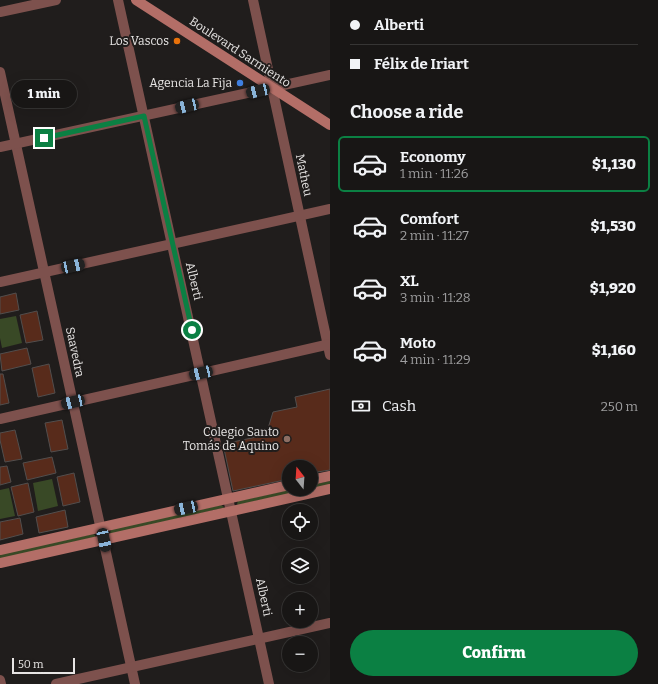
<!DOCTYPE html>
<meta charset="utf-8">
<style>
:root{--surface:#181615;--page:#211f1e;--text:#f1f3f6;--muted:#9f9fa0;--line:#363534;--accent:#0b8043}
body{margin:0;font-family:Bitter,serif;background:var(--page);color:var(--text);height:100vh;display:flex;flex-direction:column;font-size:15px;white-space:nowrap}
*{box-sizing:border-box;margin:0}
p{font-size:13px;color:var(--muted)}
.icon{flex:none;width:22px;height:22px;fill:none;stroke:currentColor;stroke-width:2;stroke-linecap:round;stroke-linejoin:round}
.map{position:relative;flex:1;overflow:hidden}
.drawer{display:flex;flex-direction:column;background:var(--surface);width:328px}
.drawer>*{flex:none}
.banner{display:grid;align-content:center;height:88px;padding:0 20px;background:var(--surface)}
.needle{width:26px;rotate:343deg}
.fabs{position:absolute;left:282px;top:460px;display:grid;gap:8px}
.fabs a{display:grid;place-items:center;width:36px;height:36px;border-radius:50%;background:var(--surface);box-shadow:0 4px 16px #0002,0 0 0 1px var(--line);font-size:20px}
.scale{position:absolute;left:12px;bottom:10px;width:63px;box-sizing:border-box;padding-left:4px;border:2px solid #e7e5e4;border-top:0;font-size:11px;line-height:14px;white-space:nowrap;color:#e7e5e4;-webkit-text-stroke:3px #201d1c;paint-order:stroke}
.end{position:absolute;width:18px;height:18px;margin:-9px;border:5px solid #0b8043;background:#fff;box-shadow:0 0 0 2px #fff}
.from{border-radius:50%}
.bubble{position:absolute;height:28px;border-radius:14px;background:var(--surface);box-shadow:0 4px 16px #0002,0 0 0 1px var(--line);font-size:13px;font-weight:800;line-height:28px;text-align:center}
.car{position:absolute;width:12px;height:24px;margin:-12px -6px;border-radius:5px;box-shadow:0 0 3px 1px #0007;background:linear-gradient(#222 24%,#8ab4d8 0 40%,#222 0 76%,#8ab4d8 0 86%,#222 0)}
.banner b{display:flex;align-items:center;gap:14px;height:38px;font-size:15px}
.banner b+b{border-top:1px solid var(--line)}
.banner i{width:10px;height:10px;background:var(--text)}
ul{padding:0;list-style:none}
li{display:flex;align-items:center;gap:12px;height:56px;margin:0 8px 6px;padding:0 12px;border:2px solid transparent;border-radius:6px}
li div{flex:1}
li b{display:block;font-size:15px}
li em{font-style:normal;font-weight:800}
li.selected{border-color:var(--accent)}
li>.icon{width:36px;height:36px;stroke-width:1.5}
h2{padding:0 20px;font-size:18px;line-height:48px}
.pay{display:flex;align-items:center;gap:10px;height:44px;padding:0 20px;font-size:15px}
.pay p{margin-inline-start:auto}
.action{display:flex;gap:8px;margin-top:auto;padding:8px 20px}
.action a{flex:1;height:46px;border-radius:24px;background:var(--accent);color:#fff;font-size:16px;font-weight:800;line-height:46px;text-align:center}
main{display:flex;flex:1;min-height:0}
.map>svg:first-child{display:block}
.green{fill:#394926}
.building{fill:#582b1b;stroke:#524e4d}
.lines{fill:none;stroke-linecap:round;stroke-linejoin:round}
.street{stroke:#7d514d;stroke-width:10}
.secondary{stroke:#b36e67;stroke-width:10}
.route{stroke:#0b8043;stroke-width:5}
.food-dot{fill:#e8710a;stroke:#201d1c;stroke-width:1.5}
.shop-dot{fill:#3f7fe0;stroke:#201d1c;stroke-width:1.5}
.education-dot{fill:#8d6e63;stroke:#201d1c;stroke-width:1.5}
.labels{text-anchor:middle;stroke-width:4;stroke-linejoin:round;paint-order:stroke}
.poi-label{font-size:12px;fill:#e7e5e4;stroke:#201d1c;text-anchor:end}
.street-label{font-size:12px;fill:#e7e5e4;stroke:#201d1c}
</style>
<main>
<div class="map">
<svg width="330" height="684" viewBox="0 0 330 684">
<rect width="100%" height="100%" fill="#201d1c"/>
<g class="green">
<path d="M 16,316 L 22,343 L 2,348 L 0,338 L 0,319 Z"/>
<path d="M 52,479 L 58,506 L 38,511 L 33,483 Z"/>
<path d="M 330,481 L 330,485 L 238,505 L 237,504 L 238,501 L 293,489 L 311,489 L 311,485 Z"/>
<path d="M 9,488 L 15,516 L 0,519 L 0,490 Z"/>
<path d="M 221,505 L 224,507 L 223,508 L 111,534 L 110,532 L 112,529 Z"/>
<path d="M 93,534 L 95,535 L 95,537 L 0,559 L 0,554 Z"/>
</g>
<g class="building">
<path d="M 16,293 L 19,310 L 0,314 L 0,297 Z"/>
<path d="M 37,311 L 43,340 L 26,343 L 20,315 Z"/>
<path d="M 27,348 L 31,364 L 2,371 L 0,354 Z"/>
<path d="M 49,364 L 55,393 L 38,397 L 32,368 Z"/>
<path d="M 0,374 L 3,374 L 9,403 L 0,405 Z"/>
<path d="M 330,389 L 330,470 L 311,473 L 311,467 L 289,467 L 289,479 L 233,491 L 223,444 L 266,435 L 273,412 L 297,407 L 295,397 Z"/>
<path d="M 62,420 L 68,449 L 51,452 L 45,423 Z"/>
<path d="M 15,430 L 22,459 L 5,462 L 0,440 L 0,433 Z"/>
<path d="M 52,457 L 56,473 L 27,480 L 23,463 Z"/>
<path d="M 7,466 L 11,482 L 0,485 L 0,467 Z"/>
<path d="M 74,473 L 80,502 L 63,506 L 57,477 Z"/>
<path d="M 28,483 L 34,512 L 18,516 L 11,487 Z"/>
<path d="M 65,510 L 68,527 L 39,533 L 36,517 Z"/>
<path d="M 20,518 L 23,534 L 0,540 L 0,522 Z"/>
</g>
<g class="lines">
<g class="street">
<path d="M 118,0 L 269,684"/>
<path d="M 253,0 L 330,355"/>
<path d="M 0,12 L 56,0"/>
<path d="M 0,72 L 135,684"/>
<path d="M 0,147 L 330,75"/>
<path d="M 0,282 L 330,209"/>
<path d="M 0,419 L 330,344"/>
<path d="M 0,680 L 1,684"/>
<path d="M 56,684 L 330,623"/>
</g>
<g class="secondary">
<path d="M 136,0 L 330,125"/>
<path d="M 311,480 L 330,476"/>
<path d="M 0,550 L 289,485"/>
<path d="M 0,563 L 330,489"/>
</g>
</g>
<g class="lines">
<path class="route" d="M 44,138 L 144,116 L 192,330"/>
</g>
<circle class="food-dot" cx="177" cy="41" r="4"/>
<circle class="shop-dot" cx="240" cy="83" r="4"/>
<circle class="education-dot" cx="287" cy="439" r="4"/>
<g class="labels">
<g class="poi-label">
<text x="169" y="45">Los Vascos</text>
<text x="232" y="87">Agencia La Fija</text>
<text x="279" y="436">Colegio Santo<tspan x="279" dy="14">Tomás de Aquino</tspan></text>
</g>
<g class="street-label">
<text transform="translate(240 52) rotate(33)" y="4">Boulevard Sarmiento</text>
<text transform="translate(304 175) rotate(78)" y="4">Matheu</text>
<text transform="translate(194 281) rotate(77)" y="4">Alberti</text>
<text transform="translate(75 352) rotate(78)" y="4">Saavedra</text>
<text transform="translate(264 597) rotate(78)" y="4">Alberti</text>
</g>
</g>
</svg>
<div class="fabs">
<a><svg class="needle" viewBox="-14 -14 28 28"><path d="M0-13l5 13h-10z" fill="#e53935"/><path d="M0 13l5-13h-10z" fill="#9f9fa0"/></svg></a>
<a><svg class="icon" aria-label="locate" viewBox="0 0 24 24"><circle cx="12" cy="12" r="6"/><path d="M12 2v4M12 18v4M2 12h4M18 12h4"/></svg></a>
<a><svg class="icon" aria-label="layers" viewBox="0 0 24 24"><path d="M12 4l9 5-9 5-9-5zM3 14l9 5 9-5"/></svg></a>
<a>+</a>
<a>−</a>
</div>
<div class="scale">50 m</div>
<i class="end from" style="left:192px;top:330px"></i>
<i class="end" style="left:44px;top:138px"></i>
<div class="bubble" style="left:11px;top:80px;width:66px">1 min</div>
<i class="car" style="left:258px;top:91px;rotate:257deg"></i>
<i class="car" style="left:187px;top:106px;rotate:257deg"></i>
<i class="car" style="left:73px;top:266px;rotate:78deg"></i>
<i class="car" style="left:201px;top:373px;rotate:257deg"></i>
<i class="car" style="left:73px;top:402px;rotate:257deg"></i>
<i class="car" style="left:186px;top:508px;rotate:258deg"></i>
<i class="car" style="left:104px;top:540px;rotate:168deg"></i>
</div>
<section class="drawer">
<div class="banner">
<b><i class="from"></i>Alberti</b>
<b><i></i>Félix de Iriart</b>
</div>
<h2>Choose a ride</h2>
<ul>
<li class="selected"><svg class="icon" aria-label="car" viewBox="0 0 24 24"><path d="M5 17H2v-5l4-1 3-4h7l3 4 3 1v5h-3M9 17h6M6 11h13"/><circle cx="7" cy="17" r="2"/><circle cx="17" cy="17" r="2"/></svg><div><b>Economy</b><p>1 min · 11:26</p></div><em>$1,130</em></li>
<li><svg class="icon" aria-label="car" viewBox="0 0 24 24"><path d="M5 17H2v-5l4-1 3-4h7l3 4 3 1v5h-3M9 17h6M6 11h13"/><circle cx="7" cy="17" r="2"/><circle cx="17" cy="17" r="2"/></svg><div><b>Comfort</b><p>2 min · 11:27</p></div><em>$1,530</em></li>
<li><svg class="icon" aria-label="car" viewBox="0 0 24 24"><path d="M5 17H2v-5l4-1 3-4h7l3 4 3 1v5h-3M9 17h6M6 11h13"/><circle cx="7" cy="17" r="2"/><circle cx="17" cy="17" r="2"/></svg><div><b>XL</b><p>3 min · 11:28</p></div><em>$1,920</em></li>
<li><svg class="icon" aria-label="car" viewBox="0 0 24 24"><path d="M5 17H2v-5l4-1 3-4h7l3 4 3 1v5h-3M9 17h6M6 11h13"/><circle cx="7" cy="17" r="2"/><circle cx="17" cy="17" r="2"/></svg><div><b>Moto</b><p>4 min · 11:29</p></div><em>$1,160</em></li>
</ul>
<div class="pay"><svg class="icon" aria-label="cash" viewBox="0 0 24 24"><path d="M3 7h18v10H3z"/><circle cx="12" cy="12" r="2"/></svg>Cash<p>250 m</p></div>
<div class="action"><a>Confirm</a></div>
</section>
</main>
